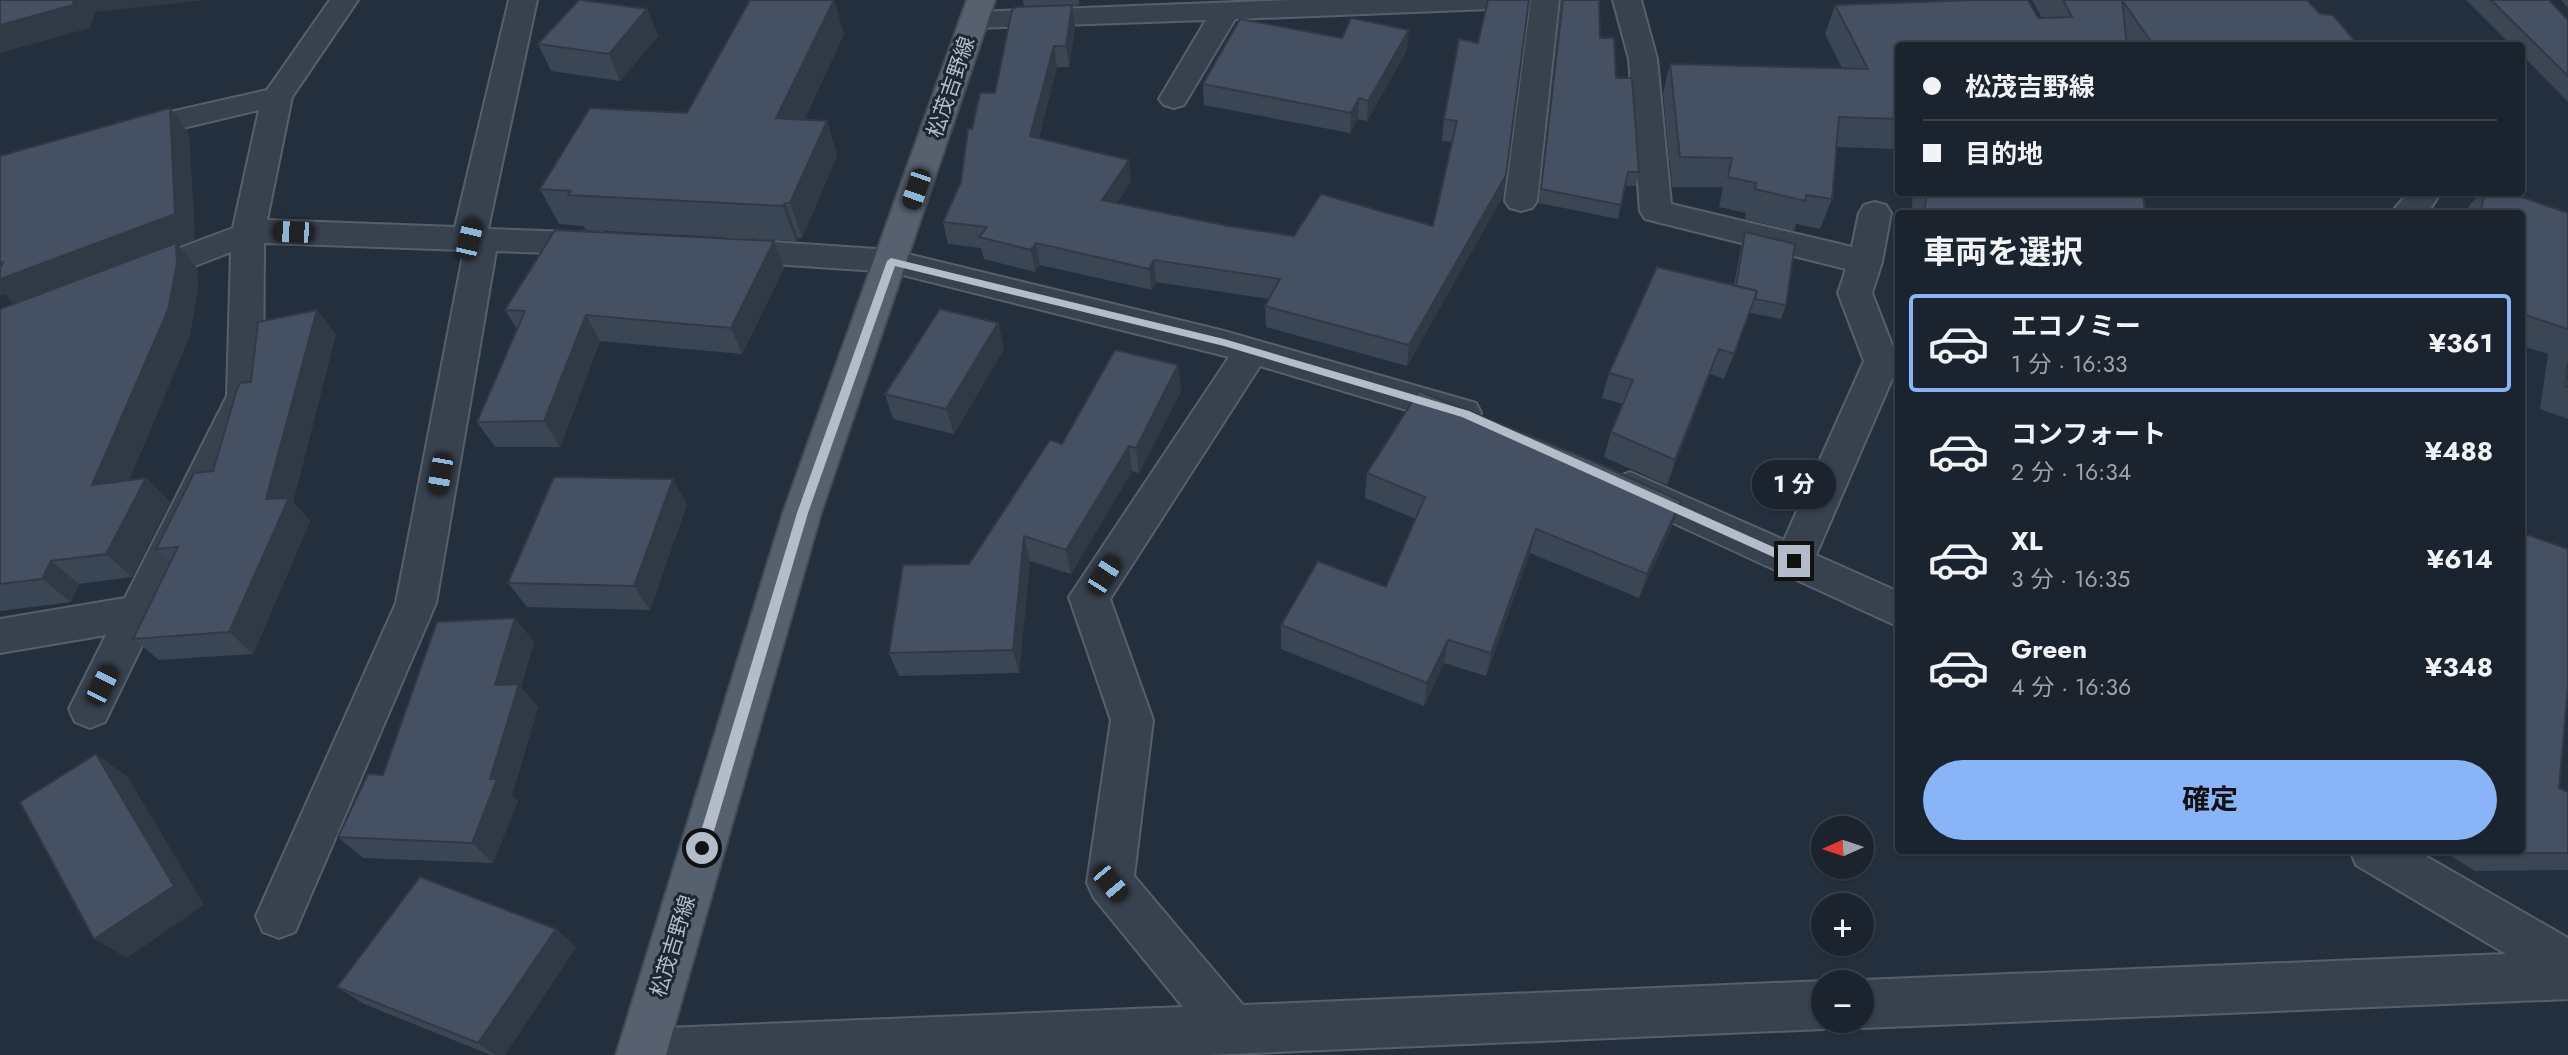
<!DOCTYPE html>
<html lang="ja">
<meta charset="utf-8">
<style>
:root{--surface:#1b232e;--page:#242b36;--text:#f1f3f6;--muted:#a0a4aa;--line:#39404a;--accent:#8ab4f8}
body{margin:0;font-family:Jost,"Noto Sans JP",sans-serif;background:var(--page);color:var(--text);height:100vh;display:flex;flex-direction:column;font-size:26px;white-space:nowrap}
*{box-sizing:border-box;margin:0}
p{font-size:23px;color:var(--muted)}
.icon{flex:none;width:38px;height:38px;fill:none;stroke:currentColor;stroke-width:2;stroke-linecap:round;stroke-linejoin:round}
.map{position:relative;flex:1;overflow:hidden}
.panel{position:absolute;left:1895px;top:210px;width:630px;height:644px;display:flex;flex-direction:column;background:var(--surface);border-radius:7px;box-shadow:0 2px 5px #0004,0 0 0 2px var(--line)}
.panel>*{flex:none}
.top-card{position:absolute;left:1895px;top:42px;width:630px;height:154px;border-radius:7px;box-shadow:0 2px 5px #0004,0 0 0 2px var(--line);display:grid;align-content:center;height:154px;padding:0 28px;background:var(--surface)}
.needle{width:46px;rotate:267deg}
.buttons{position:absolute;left:1811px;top:816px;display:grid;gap:14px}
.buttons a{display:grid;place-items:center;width:63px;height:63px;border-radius:50%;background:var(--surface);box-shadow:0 2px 5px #0004,0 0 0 2px var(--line);font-size:35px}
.end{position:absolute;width:32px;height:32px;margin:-16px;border:9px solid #b4bcc9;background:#111;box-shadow:0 0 0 4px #111}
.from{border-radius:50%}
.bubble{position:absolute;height:49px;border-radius:24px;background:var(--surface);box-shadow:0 2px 5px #0004,0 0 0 2px var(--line);font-size:23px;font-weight:700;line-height:49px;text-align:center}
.car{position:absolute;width:21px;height:42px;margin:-21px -10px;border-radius:9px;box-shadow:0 0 5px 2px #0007;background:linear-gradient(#222 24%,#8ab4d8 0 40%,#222 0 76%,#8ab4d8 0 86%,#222 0)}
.top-card b{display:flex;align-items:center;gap:24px;height:66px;font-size:26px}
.top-card b+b{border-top:2px solid var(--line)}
.top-card i{width:18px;height:18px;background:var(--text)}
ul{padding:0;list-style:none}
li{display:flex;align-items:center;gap:21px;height:98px;margin:0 14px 10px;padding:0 14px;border:4px solid transparent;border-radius:7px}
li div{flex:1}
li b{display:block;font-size:26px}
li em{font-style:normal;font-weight:700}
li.selected{border-color:var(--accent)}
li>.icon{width:63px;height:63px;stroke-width:1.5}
h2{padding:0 28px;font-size:32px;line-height:84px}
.button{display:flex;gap:14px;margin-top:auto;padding:14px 28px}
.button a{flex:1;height:80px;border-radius:42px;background:var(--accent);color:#111;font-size:28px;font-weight:700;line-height:80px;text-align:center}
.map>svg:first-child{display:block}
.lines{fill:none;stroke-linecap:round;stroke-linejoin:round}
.minor-casing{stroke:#565f6c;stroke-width:4}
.major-casing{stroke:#414a57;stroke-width:4}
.minor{fill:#38414e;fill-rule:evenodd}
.major{fill:#56606e;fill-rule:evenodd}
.wall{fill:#3b4654}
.shaded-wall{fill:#303945}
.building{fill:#455162;stroke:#303945;stroke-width:2}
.route{fill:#b4bcc9}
.labels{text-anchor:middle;stroke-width:6;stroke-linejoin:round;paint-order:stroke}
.street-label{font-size:21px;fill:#b4bcc9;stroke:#1d2633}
</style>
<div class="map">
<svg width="2568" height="1055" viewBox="0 0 2568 1055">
<rect width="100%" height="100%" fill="#242f3e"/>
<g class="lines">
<defs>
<g id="minor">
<path d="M 330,0 L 358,0 L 292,97 L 267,220 L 455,227 L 509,0 L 537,0 L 488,229 L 601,233 L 613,236 L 617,244 L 613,252 L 601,255 L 496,251 L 436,603 L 295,932 L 279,938 L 263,932 L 256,916 L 396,603 L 464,250 L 264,243 L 263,396 L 105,722 L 90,728 L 75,722 L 69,709 L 106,635 L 0,653 L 0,619 L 125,598 L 227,396 L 231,252 L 138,288 L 126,284 L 121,276 L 126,268 L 233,228 L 259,110 L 128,141 L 117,138 L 113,131 L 117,124 L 267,90 Z"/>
<path d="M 1290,0 L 1529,0 L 1525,6 L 1515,8 L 1235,19 L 1184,105 L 1174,108 L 1164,105 L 1159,99 L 1206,20 L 975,28 L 965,26 L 961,20 L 965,14 L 975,12 Z"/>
<path d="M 1531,0 L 1559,0 L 1537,201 L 1532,208 L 1521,211 L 1510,208 L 1505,201 Z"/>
<path d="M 1613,0 L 1641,0 L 1657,59 L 1671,204 L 1852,247 L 1859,213 L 1864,205 L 1875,202 L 1886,205 L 1891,213 L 1882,262 L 1872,293 L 1899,363 L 1816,555 L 1899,592 L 1899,627 L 1617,497 L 1611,487 L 1617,477 L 1630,472 L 1784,540 L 1864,361 L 1838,293 L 1846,269 L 1645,219 L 1640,211 L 1629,59 Z"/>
<path d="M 2409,192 L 2441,192 L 2427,214 L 2390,214 Z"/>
<path d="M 728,239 L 891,250 L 1224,331 L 1476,403 L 1481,413 L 1476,423 L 1463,427 L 1260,366 L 1110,599 L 1153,720 L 1134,876 L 1243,1005 L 1824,981 L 1826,982 L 1824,982 L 1824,1020 L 1841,1022 L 1824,1029 L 1207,1055 L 617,1055 L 624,1037 L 641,1029 L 1183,1007 L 1094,898 L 1087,883 L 1111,720 L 1069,597 L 1229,357 L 891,272 L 728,261 L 716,258 L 712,250 L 716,242 Z"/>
<path d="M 2350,850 L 2415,850 L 2568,938 L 2568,999 L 1862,1028 L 1845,1020 L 1862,1020 L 1862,982 L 1857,982 L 1862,980 L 2506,954 L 2356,865 Z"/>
</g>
<path id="major" d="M 967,0 L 995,0 L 821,513 L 666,1055 L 616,1055 L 783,513 Z"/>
</defs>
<use href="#minor" class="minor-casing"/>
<use href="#major" class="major-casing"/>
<use href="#minor" class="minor"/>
<use href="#major" class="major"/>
</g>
<g class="wall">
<path d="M 1023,0 L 1079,0 L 1079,5 L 1072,6 L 1075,27 L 1069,67 L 1057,67 L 1039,138 L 1129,160 L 1131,181 L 1117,203 L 1228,226 L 1294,236 L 1433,226 L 1452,142 L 1442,141 L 1444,119 L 1459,39 L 1506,175 L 1503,196 L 1407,366 L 1266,327 L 1265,306 L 1269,299 L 1156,282 L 1152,290 L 1040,265 L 1035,272 L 984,259 L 981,248 L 948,244 L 943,222 L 961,182 L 972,129 L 995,93 L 1024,7 Z"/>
<path d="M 1561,0 L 1599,0 L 1600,38 L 1616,78 L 1639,172 L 1636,186 L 1625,186 L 1618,219 L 1539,203 Z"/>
<path d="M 1947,0 L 2028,0 L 2038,18 L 2042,18 L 2032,0 L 2307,0 L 2320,14 L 2359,46 L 1899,46 L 1899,149 L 1837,147 L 1832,199 L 1820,229 L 1796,224 L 1794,231 L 1745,219 L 1746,213 L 1719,207 L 1723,187 L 1672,187 L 1663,93 L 1670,64 L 1842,68 L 1825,34 L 1835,5 L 1948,1 Z"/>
<path d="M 2466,0 L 2549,0 L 2568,20 L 2568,102 L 2522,55 L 2522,46 L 2512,46 Z"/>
<path d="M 2561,0 L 2568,0 L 2568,8 Z"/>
<path d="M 647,9 L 658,36 L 620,81 L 551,71 L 538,44 Z"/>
<path d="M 844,34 L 804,120 L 827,121 L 837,156 L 802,238 L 798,238 L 796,241 L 586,230 L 583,226 L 559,224 L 540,189 L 687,113 Z"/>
<path d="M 1407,50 L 1367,121 L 1358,119 L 1350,133 L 1204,105 L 1203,84 Z"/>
<path d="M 189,134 L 195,239 L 179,246 L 197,268 L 198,288 L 190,335 L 129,480 L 146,478 L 170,502 L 132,577 L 79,584 L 71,602 L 0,611 L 0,309 L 14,303 L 5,294 L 0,295 L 0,156 Z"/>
<path d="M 1913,192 L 2143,192 L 2145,214 L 1914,214 L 1915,208 L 1912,208 Z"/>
<path d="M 2481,192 L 2507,192 L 2568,213 L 2568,419 L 2540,409 L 2548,354 L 2522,346 L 2522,214 L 2465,214 L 2466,210 Z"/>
<path d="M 1745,232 L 1786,305 L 1781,319 L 1750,313 L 1724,379 L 1710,374 L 1667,485 L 1604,457 L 1611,432 L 1623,404 L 1602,398 L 1609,373 L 1734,285 L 1741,246 Z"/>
<path d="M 774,241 L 784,268 L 742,354 L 600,341 L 560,447 L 495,447 L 477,422 L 517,329 L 505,310 Z"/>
<path d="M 998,323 L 1004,349 L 954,434 L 893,419 L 885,394 Z"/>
<path d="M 336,334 L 293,502 L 310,521 L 253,654 L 159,660 L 133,639 L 170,562 L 156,549 L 213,471 L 251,382 Z"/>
<path d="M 1178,365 L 1181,391 L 1139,473 L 1132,471 L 1071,574 L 1030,561 L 1019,673 L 899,676 L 889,653 L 969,564 L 1062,444 Z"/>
<path d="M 1367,473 L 1672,526 L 1639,598 L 1530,553 L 1486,676 L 1444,663 L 1424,706 L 1281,649 L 1281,625 L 1386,587 L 1416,519 L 1365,498 Z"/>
<path d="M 687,504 L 650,610 L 527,607 L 508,583 Z"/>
<path d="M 534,642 L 521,687 L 538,707 L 512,795 L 518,801 L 493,863 L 363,858 L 338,837 L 383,775 Z"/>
<path d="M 2559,788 L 2568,792 L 2568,870 L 2475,871 L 2441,850 L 2522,850 Z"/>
<path d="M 556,929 L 576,947 L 505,1055 L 491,1055 L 364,1004 L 337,987 Z"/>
</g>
<g class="shaded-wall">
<path d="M 74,0 L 206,0 L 95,12 L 90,28 L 0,53 L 0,25 Z"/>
<path d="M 834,0 L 844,34 L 788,153 L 776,118 Z"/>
<path d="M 1072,5 L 1075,27 L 1069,67 L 1066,46 Z"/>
<path d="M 647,9 L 658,36 L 620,81 L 609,54 Z"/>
<path d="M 1409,30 L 1407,50 L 1367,121 L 1368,101 Z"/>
<path d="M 1054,46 L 1057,67 L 1034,158 L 1030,136 Z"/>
<path d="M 1359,98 L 1358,119 L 1350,133 L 1351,113 Z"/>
<path d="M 170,108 L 189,134 L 195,239 L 179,246 L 197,268 L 198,288 L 190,335 L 117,509 L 92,485 L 18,307 L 5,294 L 0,295 L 0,263 Z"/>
<path d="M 827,121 L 837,156 L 802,238 L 790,203 Z"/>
<path d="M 1129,160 L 1131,181 L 1105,221 L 1102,200 Z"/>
<path d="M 1506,175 L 1503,196 L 1407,366 L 1409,345 Z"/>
<path d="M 785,203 L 798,238 L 796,241 L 783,206 Z"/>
<path d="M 774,241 L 784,268 L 742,354 L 731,328 Z"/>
<path d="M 1036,243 L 1040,265 L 1035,272 L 1031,250 Z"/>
<path d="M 1154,260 L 1156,282 L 1152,290 L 1149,269 Z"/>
<path d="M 317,310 L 336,334 L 293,502 L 310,521 L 253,654 L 229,632 L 266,499 Z"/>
<path d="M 586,315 L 600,341 L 560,447 L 544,421 Z"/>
<path d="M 998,323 L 1004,349 L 954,434 L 946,409 Z"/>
<path d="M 1719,349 L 1710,374 L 1667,485 L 1675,460 Z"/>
<path d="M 1178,365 L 1181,391 L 1139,473 L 1136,448 Z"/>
<path d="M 1129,446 L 1132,471 L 1071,574 L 1066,550 Z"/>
<path d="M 146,478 L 170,502 L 132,577 L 106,554 Z"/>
<path d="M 673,479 L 687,504 L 650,610 L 634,586 Z"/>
<path d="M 1681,501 L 1672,526 L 1639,598 L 1647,574 Z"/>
<path d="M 1536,529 L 1530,553 L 1486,676 L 1491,653 Z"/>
<path d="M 1024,536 L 1030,561 L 1019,673 L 1013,650 Z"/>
<path d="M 51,561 L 79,584 L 71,602 L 42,579 Z"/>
<path d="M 515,618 L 534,642 L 521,687 L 538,707 L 512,795 L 518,801 L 493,863 L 472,843 L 490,779 L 495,685 Z"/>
<path d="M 1448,640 L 1444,663 L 1424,706 L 1427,683 Z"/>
<path d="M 96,754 L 127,776 L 204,905 L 127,958 L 94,939 Z"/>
<path d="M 556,929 L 576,947 L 505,1055 L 495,1055 L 478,1043 Z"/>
</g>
<g class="building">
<path d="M 0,0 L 74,0 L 73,5 L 0,25 Z"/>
<path d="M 579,0 L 580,0 L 647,9 L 609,54 L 538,44 Z"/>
<path d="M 750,0 L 834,0 L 776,118 L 827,121 L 790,203 L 785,203 L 783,206 L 568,195 L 571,191 L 540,189 L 590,108 L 687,113 Z"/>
<path d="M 1488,0 L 1529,0 L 1506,175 L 1409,345 L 1265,306 L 1280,279 L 1154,260 L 1149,269 L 1036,243 L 1031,250 L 979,237 L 987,227 L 943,222 L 961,182 L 968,129 L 972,129 L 980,93 L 995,93 L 1012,10 L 1016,7 L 1072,5 L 1066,46 L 1054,46 L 1030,136 L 1129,160 L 1102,200 L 1228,226 L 1294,236 L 1321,194 L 1433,226 L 1457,121 L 1444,119 L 1459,39 L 1478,43 Z"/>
<path d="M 1563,0 L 1599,0 L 1600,38 L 1614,38 L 1616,78 L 1632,78 L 1639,172 L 1628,172 L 1621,205 L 1541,189 Z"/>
<path d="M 1976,0 L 2028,0 L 2038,18 L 2072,17 L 2063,0 L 2122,0 L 2127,46 L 1899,46 L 1899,119 L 1839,117 L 1832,199 L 1806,195 L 1805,201 L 1755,189 L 1756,183 L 1728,177 L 1732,158 L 1680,157 L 1670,64 L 1868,69 L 1835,5 Z"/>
<path d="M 2122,0 L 2307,0 L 2320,14 L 2333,15 L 2359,46 L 2154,46 Z"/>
<path d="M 2491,0 L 2549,0 L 2568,20 L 2568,76 Z"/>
<path d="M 1351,18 L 1409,30 L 1368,101 L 1359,98 L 1351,113 L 1203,84 L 1240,19 L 1342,38 Z"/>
<path d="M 170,108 L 175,214 L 0,279 L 0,268 L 3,262 L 0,263 L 0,156 Z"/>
<path d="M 1927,192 L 2143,192 L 2145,214 L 1924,214 Z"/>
<path d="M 2485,192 L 2507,192 L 2568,213 L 2568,329 L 2522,314 L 2522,214 L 2480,214 Z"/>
<path d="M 555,230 L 774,241 L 731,328 L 586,315 L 544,421 L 477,422 L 525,311 L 505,310 Z"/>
<path d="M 1745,232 L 1795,244 L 1786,305 L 1755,299 L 1757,291 L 1736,286 Z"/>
<path d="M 176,243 L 177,263 L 168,310 L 92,485 L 146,478 L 106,554 L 51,561 L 42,579 L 0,584 L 0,309 Z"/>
<path d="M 1657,267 L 1757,291 L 1734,354 L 1719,349 L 1675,460 L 1611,432 L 1633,380 L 1609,373 Z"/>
<path d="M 940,309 L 998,323 L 946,409 L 885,394 Z"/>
<path d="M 317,310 L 266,499 L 289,498 L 229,632 L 133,639 L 178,547 L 156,549 L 194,473 L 213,471 L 237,389 L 240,383 L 251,382 L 258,322 Z"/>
<path d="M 1115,350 L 1178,365 L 1136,448 L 1129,446 L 1066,550 L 1024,536 L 1013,650 L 889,653 L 903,565 L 969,564 L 1050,440 L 1062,444 Z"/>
<path d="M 2568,362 L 2568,387 L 2565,386 Z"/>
<path d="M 1419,391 L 1590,460 L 1681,501 L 1647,574 L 1536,529 L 1491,653 L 1448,640 L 1427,683 L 1281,625 L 1318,561 L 1386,587 L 1425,497 L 1367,473 Z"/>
<path d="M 554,477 L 673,479 L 634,586 L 508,583 Z"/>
<path d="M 2522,533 L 2568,549 L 2568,686 L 2559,788 L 2568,792 L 2568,853 L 2505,853 L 2501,850 L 2522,850 Z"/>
<path d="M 515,618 L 495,685 L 519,684 L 490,779 L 497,779 L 472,843 L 338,837 L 368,774 L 383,775 L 437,622 Z"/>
<path d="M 96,754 L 174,886 L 94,939 L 20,802 Z"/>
<path d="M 420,877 L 556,929 L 478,1043 L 337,987 Z"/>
</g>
<path class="route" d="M 891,258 L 1224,339 L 1469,411 L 1798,558 L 1799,561 L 1794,566 L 1789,564 L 1462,417 L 1224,346 L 895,266 L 808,513 L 709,848 L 702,854 L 696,848 L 797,513 L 887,261 Z"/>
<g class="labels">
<g class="street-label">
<text transform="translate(951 87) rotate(-71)" y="7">松茂吉野線</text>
<text transform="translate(673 946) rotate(-73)" y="7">松茂吉野線</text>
</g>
</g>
</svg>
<div class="buttons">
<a><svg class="needle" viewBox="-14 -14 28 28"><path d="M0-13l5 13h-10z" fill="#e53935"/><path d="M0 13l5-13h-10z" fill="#a0a4aa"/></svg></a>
<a>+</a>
<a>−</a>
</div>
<i class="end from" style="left:702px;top:848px"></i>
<i class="end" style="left:1794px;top:561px"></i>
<div class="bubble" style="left:1752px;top:460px;width:84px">1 分</div>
<i class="car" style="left:916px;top:189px;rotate:199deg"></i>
<i class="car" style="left:293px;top:232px;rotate:272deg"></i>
<i class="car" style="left:469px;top:239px;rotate:13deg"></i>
<i class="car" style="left:440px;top:474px;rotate:190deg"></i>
<i class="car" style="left:1104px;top:575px;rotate:33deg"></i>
<i class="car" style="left:102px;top:685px;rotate:27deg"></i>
<i class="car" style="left:1110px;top:883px;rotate:140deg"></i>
<div class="top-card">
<b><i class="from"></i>松茂吉野線</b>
<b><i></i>目的地</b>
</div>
<section class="panel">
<h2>車両を選択</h2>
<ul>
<li class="selected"><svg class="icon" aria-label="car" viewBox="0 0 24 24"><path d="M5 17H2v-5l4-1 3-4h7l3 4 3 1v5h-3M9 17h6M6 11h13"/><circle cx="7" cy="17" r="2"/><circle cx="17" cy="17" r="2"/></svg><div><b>エコノミー</b><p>1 分 · 16:33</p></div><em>¥361</em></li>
<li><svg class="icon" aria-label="car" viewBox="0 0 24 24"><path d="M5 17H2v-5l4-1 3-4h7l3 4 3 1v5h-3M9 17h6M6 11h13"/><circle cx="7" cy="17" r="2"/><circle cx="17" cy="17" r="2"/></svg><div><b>コンフォート</b><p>2 分 · 16:34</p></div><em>¥488</em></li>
<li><svg class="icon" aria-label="car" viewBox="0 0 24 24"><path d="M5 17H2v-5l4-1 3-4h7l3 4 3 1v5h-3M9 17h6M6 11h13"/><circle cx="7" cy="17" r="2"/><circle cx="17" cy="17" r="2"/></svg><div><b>XL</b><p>3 分 · 16:35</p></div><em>¥614</em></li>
<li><svg class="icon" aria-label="car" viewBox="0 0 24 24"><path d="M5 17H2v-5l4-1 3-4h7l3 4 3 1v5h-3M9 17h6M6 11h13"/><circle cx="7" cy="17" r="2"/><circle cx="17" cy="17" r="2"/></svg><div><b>Green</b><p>4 分 · 16:36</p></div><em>¥348</em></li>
</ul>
<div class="button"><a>確定</a></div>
</section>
</div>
